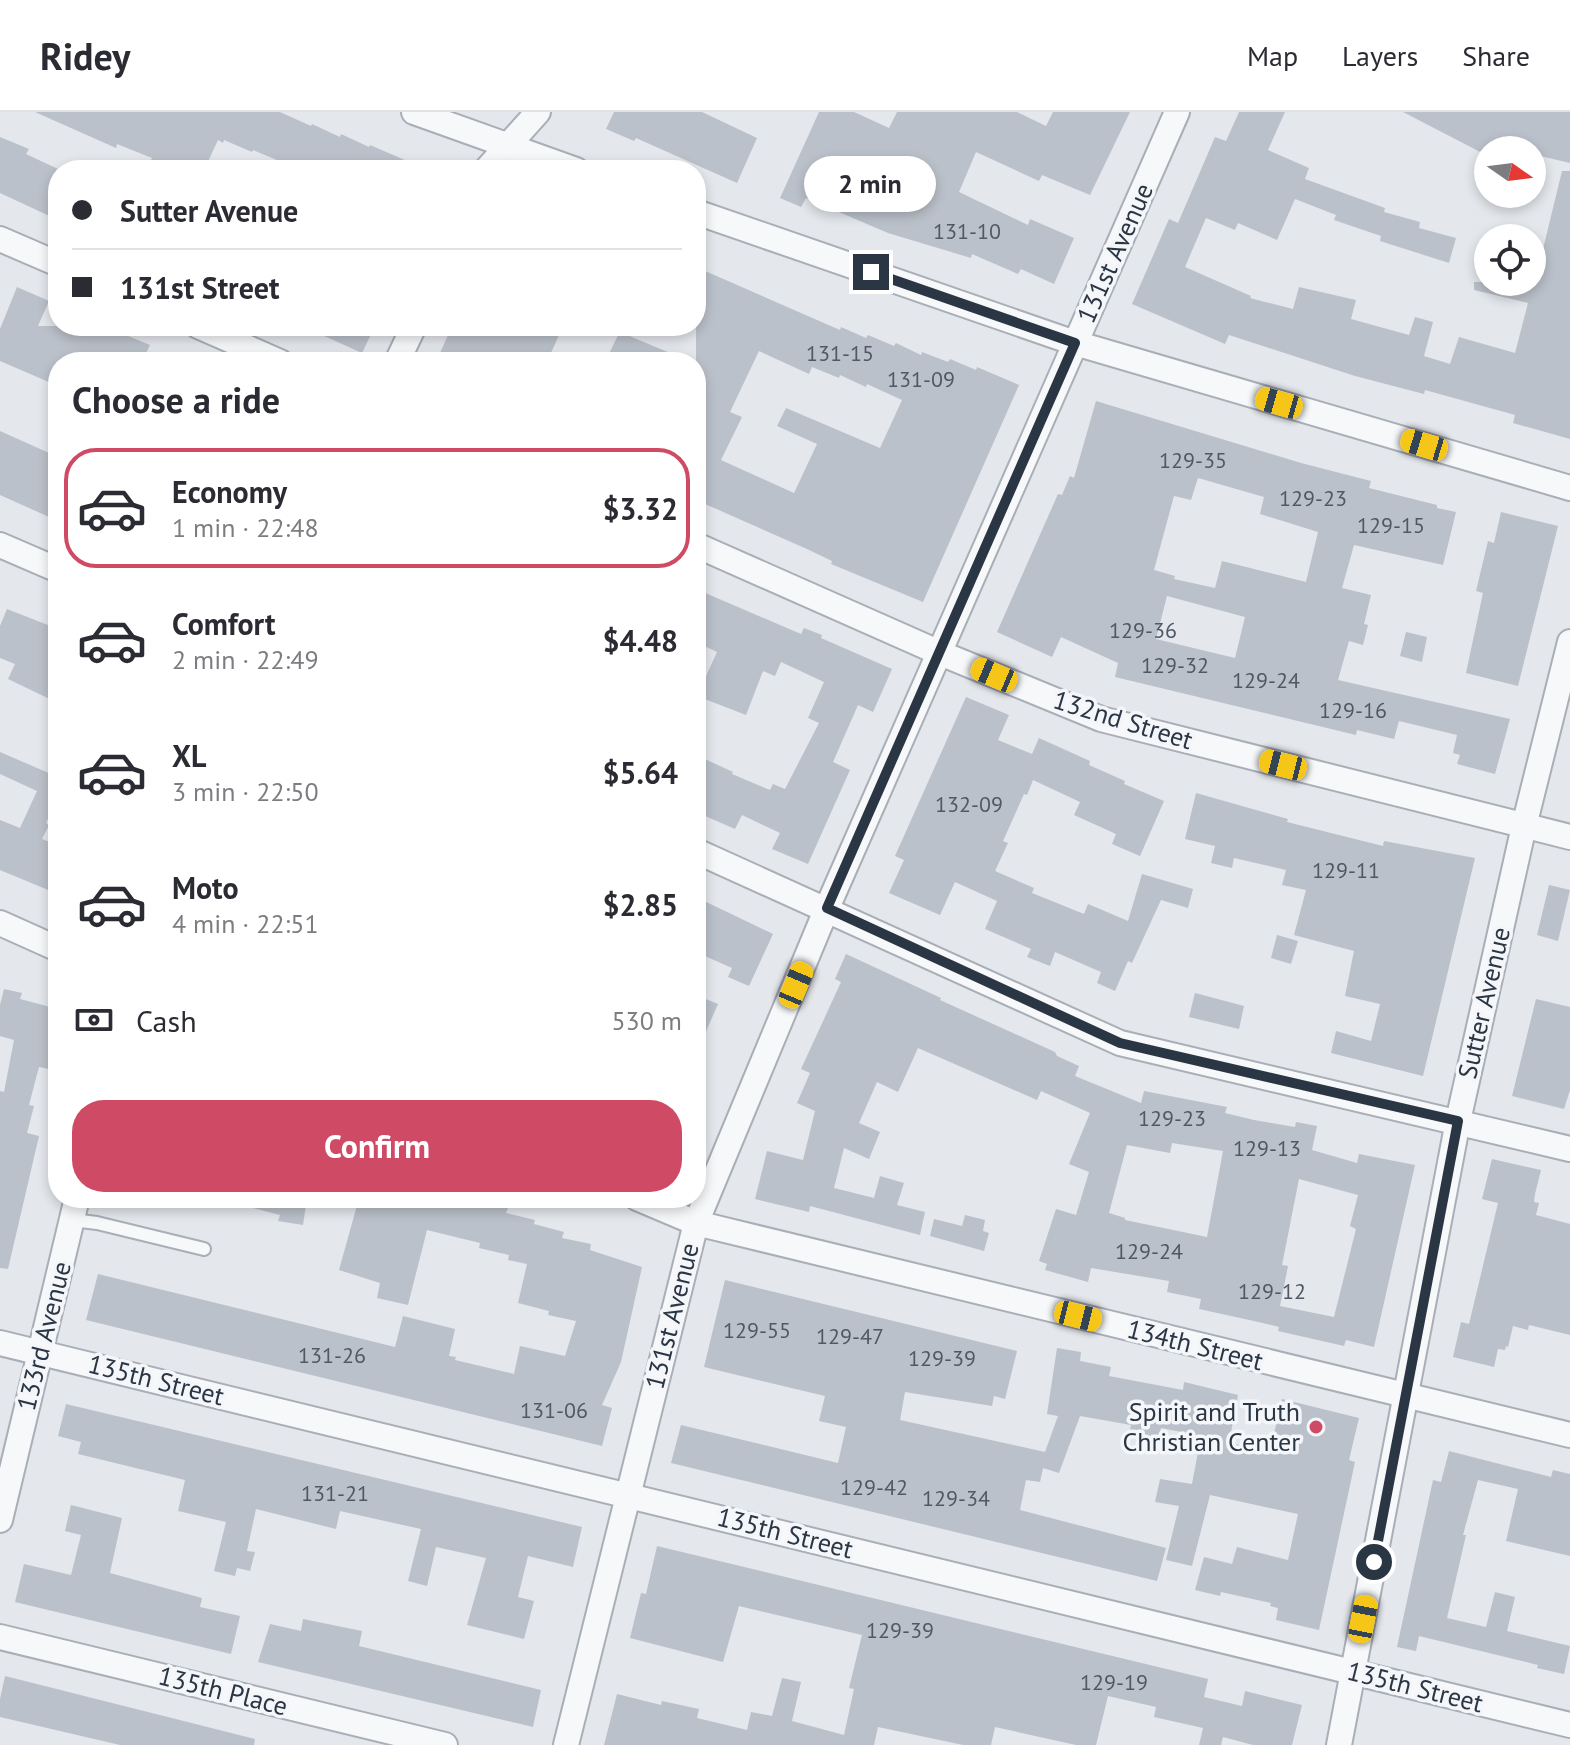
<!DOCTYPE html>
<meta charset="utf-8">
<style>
:root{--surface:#fff;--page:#f2f2f3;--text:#2b2b33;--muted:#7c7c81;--line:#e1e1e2;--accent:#cf4a64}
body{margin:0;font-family:"PT Sans",sans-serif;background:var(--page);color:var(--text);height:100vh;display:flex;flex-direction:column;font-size:30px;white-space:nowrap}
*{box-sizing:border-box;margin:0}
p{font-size:26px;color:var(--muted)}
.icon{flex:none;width:44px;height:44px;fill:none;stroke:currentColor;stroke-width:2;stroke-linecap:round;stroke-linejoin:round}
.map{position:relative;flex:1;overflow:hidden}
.sheet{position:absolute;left:48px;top:240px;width:658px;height:856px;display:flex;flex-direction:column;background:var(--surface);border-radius:32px;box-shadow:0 4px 12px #0003}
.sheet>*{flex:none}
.top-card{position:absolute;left:48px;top:48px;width:658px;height:176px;border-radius:32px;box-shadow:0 4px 12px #0003;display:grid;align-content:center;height:176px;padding:0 24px;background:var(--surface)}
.needle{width:52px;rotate:104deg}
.tools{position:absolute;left:1474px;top:24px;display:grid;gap:16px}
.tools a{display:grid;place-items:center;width:72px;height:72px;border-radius:50%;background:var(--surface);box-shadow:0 4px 12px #0003;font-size:40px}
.end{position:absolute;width:36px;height:36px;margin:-18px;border:10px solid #2b3645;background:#fff;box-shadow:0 0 0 4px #fff}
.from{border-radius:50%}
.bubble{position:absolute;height:56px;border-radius:28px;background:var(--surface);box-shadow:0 4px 12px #0003;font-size:26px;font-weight:800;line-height:56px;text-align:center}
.car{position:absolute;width:24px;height:48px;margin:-24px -12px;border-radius:10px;box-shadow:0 0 6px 2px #0007;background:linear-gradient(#f5c518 24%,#345 0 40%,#f5c518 0 76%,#345 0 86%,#f5c518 0)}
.top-card b{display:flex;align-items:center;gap:28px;height:76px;font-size:30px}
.top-card b+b{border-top:2px solid var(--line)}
.top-card i{width:20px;height:20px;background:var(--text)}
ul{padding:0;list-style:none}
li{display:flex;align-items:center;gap:24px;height:120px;margin:0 16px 12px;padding:0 8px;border:4px solid transparent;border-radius:32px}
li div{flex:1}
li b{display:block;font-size:30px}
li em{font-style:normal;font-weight:800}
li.selected{border-color:var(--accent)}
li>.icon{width:72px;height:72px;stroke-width:1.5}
h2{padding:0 24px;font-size:36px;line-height:96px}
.pay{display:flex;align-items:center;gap:20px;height:88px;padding:0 24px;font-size:30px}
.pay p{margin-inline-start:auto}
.primary-button{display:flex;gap:16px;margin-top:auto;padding:16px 24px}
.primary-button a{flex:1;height:92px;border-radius:32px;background:var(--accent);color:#fff;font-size:32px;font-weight:800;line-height:92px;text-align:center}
header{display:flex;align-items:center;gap:48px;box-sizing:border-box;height:112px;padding:0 40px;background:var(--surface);border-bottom:2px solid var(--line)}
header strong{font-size:38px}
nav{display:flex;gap:44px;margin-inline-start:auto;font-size:28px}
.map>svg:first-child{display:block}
.building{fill:#bbc1ca;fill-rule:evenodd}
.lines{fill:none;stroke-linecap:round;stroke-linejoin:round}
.service-casing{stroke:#a9aeb7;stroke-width:16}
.minor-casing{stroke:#a9aeb7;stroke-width:28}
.service{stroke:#f7f8fa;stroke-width:12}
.minor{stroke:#f7f8fa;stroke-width:24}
.route{stroke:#2b3645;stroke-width:10}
.poi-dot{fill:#cf4a64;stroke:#f4f6f9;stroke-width:3}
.labels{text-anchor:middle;stroke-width:7;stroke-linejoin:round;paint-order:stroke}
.number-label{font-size:22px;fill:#4f5966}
.street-label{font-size:26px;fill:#2b3645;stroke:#f4f6f9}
.poi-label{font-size:26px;fill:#2b3645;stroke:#f4f6f9;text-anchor:end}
</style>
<header>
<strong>Ridey</strong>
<nav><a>Map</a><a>Layers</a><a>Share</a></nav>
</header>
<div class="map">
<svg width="1570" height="1633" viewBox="0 0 1570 1633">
<rect width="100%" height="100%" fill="#e4e7ec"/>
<g class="building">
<path d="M 35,0 L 280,0 L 311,14 L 312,12 L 340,25 L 341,22 L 369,35 L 370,33 L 428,58 L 301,58 L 253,38 L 252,40 L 224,28 L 223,31 L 218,28 L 204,58 L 167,58 L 150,50 L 152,46 L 117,32 L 116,36 Z"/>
<path d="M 614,0 L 702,0 L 757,26 L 737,71 L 636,26 L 634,29 L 606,17 Z"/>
<path d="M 819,0 L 854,0 L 889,16 L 897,0 L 1017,0 L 1046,14 L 1053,0 L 1130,0 L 1090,83 L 1042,63 L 1039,69 L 976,40 L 959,80 L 1028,113 L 1030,107 L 1074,126 L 1054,172 L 1021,157 L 1018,162 L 972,142 L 971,146 L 888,121 L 806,86 L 801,95 L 780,86 Z"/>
<path d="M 1239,0 L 1285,0 L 1268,38 L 1309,56 L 1305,67 L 1385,96 L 1384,100 L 1420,110 L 1419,116 L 1456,126 L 1449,151 L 1380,129 L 1381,124 L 1334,108 L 1336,103 L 1295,87 L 1277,128 L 1238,111 L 1235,118 L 1206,106 L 1185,155 L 1251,184 L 1250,186 L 1293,197 L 1299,175 L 1356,188 L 1351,207 L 1409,223 L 1415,205 L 1433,210 L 1424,244 L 1450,252 L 1459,225 L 1515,241 L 1528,191 L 1474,178 L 1474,170 L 1535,170 L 1562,59 L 1570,59 L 1570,327 L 1513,311 L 1515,303 L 1425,278 L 1424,282 L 1355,264 L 1229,223 L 1225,232 L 1132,192 L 1169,107 L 1178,111 L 1215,25 L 1226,29 Z"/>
<path d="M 1403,0 L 1570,0 L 1570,51 L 1532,42 L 1532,38 L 1488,38 L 1488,44 Z"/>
<path d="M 0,25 L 29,37 L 26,42 L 58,57 L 58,108 L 0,81 Z"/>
<path d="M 696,155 L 840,218 L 841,215 L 866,226 L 868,223 L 894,234 L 896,231 L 921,243 L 922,240 L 948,250 L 950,247 L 976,258 L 977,255 L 1019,273 L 923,490 L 831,452 L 832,449 L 807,437 L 696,388 L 696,322 L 702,308 L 696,302 L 706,282 L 696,277 ZM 759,239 L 809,262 L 812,255 L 839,266 L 840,263 L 866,275 L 867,272 L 902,288 L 880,336 L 786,296 L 777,314 L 817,332 L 794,381 L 721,348 L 742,305 L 730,300 Z"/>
<path d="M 17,175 L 49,189 L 38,214 L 104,214 L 150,233 L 142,250 L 58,250 L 58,274 L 0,249 L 0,217 Z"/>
<path d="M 302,214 L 375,214 L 362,241 Z"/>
<path d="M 452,214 L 563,214 L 547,250 L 436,250 Z"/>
<path d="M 620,219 L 634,226 L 692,250 L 605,250 Z"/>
<path d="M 1096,289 L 1301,351 L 1371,369 L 1369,376 L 1437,393 L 1437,396 L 1456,400 L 1443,453 L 1354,433 L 1342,476 L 1371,483 L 1364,512 L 1368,513 L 1363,533 L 1349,529 L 1338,568 L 1510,607 L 1495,662 L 1457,652 L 1460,643 L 1453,641 L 1457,623 L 1399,609 L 1394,627 L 1357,618 L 1356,623 L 1115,565 L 1118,551 L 1061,525 L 1052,545 L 997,520 L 1058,382 L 1062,383 L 1070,364 L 1074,366 ZM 1198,366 L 1264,385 L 1260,402 L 1318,420 L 1306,470 L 1222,449 L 1215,476 L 1174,467 L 1175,464 L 1154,458 L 1174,384 L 1191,388 ZM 1167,484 L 1245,505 L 1235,546 L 1156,527 Z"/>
<path d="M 0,319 L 58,345 L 58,409 L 0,383 Z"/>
<path d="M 1501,400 L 1558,414 L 1518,574 L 1466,561 L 1483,481 L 1476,479 L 1488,429 L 1494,431 Z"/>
<path d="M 696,477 L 801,522 L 804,516 L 822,523 L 821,526 L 892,557 L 873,600 L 858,593 L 833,650 L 850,658 L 808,752 L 772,737 L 780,721 L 742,703 L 735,717 L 696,700 L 696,643 L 733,660 L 732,662 L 770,678 L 773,672 L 785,677 L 819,611 L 808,606 L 824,570 L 781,550 L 775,564 L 763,559 L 746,603 L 697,584 L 717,540 L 696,530 Z"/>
<path d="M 7,497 L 58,517 L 58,540 L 48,562 L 58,567 L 58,591 L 8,567 L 15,552 L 0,546 L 0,514 Z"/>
<path d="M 1406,520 L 1427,525 L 1422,550 L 1400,544 Z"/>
<path d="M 966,585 L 1009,603 L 998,628 L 1032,642 L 1039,626 L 1090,649 L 1089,653 L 1125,669 L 1124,672 L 1164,689 L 1140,744 L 1112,732 L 1116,722 L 1074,703 L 1080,690 L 1033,668 L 1027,683 L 1024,682 L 1003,729 L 1008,731 L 995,759 L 1034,776 L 1032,781 L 1084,802 L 1088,792 L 1128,809 L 1142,762 L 1193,777 L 1188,796 L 1161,788 L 1132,851 L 1128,849 L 1115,879 L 1097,871 L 1101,860 L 1055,840 L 1050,854 L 1027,845 L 1031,837 L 985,817 L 997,789 L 955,770 L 940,803 L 889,781 L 904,748 L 895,744 Z"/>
<path d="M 0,640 L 58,665 L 58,683 L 46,711 L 49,713 L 42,727 L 58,733 L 58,769 L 53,780 L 0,758 L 0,708 L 20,716 L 37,679 L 0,662 Z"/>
<path d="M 1196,681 L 1288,707 L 1287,710 L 1383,734 L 1384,729 L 1475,746 L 1423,964 L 1331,941 L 1336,919 L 1371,929 L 1380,892 L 1345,884 L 1354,839 L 1294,823 L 1306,778 L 1282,773 L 1286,758 L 1234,746 L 1232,756 L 1211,751 L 1215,734 L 1185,727 Z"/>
<path d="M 1549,773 L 1570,778 L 1558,829 L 1537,823 Z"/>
<path d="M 696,785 L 773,822 L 749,874 L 728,865 L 732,856 L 696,840 Z"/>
<path d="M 1277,823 L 1298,829 L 1291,852 L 1271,846 Z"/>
<path d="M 846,842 L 941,886 L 940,888 L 1055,940 L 1057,944 L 1079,954 L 1075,964 L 1141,991 L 1144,979 L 1227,995 L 1225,1001 L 1254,1008 L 1295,1015 L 1296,1010 L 1317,1014 L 1312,1038 L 1357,1051 L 1359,1042 L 1415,1053 L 1374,1235 L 1346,1228 L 1344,1234 L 1278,1219 L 1279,1215 L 1254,1209 L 1199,1197 L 1201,1187 L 1167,1180 L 1169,1169 L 1091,1156 L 1088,1170 L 1045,1158 L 1047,1152 L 1039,1149 L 1056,1097 L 1076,1103 L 1089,1060 L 1069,1052 L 1090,1001 L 1041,979 L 1037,988 L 918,936 L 898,980 L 877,970 L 859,1011 L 880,1020 L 869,1047 L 844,1036 L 834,1076 L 874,1086 L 880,1064 L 904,1071 L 897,1093 L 925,1100 L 920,1123 L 810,1094 L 809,1100 L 755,1087 L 767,1039 L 803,1048 L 815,999 L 797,991 L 810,961 L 801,957 L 841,870 L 835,867 ZM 1172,1031 L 1223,1039 L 1207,1125 L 1125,1108 L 1125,1106 L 1109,1101 L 1127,1033 L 1170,1041 ZM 1299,1067 L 1358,1083 L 1350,1114 L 1356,1117 L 1334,1205 L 1280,1194 L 1288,1154 L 1282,1153 Z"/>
<path d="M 4,877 L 22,881 L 20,887 L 58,897 L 58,959 L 39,955 L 29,993 L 34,994 L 27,1021 L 39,1024 L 8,1157 L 0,1156 L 0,979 L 4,980 L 14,928 L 0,924 L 0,893 Z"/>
<path d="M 1195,881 L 1244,894 L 1239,917 L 1189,905 Z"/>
<path d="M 696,883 L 718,892 L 696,942 Z"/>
<path d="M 1536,887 L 1570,895 L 1570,978 L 1564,997 L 1512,984 Z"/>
<path d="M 1492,1047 L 1541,1058 L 1535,1082 L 1534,1090 L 1539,1091 L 1536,1103 L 1570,1112 L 1570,1223 L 1529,1213 L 1528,1218 L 1513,1214 L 1508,1235 L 1506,1234 L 1505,1238 L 1498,1237 L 1494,1255 L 1453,1245 L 1461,1210 L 1469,1212 L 1498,1091 L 1482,1087 Z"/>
<path d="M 243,1086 L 307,1086 L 303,1113 L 278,1109 L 280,1103 L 242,1093 Z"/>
<path d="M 359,1086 L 470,1086 L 508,1096 L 506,1101 L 535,1108 L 534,1112 L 564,1120 L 562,1126 L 591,1132 L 590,1138 L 642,1155 L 621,1250 L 602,1293 L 612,1296 L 602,1334 L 86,1208 L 98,1162 L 395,1235 L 403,1204 L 455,1217 L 449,1244 L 456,1245 L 455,1248 L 514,1262 L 520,1234 L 565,1244 L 576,1209 L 548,1203 L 549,1199 L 518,1191 L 527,1152 L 508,1148 L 509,1143 L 479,1136 L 480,1131 L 427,1118 L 408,1193 L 377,1186 L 380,1171 L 339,1158 Z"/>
<path d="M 965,1103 L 985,1108 L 983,1119 L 989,1121 L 984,1139 L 930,1124 L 934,1107 L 962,1114 Z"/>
<path d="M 725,1168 L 1017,1239 L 1005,1287 L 994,1284 L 992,1294 L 905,1280 L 900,1308 L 1045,1340 L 1058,1304 L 1047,1302 L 1057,1236 L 1081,1240 L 1080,1249 L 1111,1255 L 1109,1264 L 1183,1278 L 1184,1270 L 1238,1283 L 1229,1331 L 1270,1339 L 1282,1287 L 1359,1306 L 1349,1348 L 1355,1350 L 1319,1518 L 1276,1508 L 1278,1496 L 1270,1494 L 1271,1491 L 1221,1480 L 1220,1484 L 1195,1478 L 1204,1445 L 1232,1452 L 1237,1435 L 1288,1448 L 1298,1402 L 1210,1383 L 1192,1454 L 1166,1448 L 1179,1394 L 1155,1390 L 1160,1367 L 1192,1372 L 1201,1324 L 1161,1316 L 1159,1327 L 1129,1322 L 1131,1313 L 1080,1304 L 1059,1361 L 1043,1356 L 1040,1370 L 1026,1368 L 1020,1398 L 1166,1436 L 1157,1469 L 671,1351 L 681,1313 L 838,1351 L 846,1315 L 819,1309 L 825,1284 L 704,1255 Z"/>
<path d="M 66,1292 L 582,1415 L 573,1455 L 528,1444 L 518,1485 L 534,1489 L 524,1527 L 467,1513 L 486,1446 L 436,1435 L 427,1474 L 408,1469 L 421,1417 L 340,1399 L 336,1417 L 256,1397 L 247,1439 L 255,1440 L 250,1459 L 237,1456 L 235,1464 L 214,1459 L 226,1410 L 178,1399 L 185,1368 L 78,1342 L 81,1330 L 58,1324 Z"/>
<path d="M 1449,1339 L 1551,1365 L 1553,1358 L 1570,1362 L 1570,1444 L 1506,1429 L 1518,1377 L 1478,1368 L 1463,1423 L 1466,1423 L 1447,1506 L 1486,1515 L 1495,1480 L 1515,1485 L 1507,1519 L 1570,1534 L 1564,1562 L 1537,1556 L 1538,1553 L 1419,1524 L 1416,1539 L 1397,1535 L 1433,1368 L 1441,1370 Z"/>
<path d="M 71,1393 L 122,1406 L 110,1461 L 202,1486 L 200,1495 L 240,1504 L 231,1542 L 15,1490 L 24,1452 L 71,1463 L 81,1423 L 65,1419 Z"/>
<path d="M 657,1434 L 1208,1567 L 1204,1585 L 1242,1594 L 1245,1579 L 1302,1593 L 1292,1633 L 1253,1633 L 1223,1625 L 1221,1633 L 1199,1633 L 1203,1616 L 1154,1605 L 1156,1595 L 1108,1584 L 1096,1633 L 1076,1633 L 995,1615 L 991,1633 L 963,1633 L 878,1615 L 874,1633 L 604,1633 L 617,1582 L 661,1593 L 662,1589 L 699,1597 L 697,1606 L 747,1618 L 751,1600 L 772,1604 L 782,1566 L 801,1570 L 792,1609 L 844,1623 L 854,1577 L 849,1576 L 862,1523 L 739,1494 L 723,1550 L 630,1526 L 641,1481 L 646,1482 Z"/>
<path d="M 303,1507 L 362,1519 L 359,1534 L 541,1578 L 533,1615 L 258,1550 L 270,1512 L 301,1519 Z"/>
<path d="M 5,1564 L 255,1627 L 254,1633 L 120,1633 L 0,1605 L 0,1587 Z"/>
</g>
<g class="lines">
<defs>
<path id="service" d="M 72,1108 L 97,1111 L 204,1137"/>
<g id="minor">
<path d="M 414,0 L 576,58"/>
<path d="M 486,58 L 538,0"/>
<path d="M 696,100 L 1075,231 L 1570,376"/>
<path d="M 0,127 L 58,152"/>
<path d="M 198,214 L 280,250"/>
<path d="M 397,250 L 414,214"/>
<path d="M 0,433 L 58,458"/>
<path d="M 696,433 L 940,541 L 1101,607 L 1570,725"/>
<path d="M 696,739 L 1120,931 L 1570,1037"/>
<path d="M 0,811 L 58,837"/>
<path d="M 637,1086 L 696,1111 L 1570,1323"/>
<path d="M 0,1231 L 1570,1613"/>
<path d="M 0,1408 L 77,1086"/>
<path d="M 0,1525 L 445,1633"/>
<path d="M 566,1633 L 696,1111 L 827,796 L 1177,0"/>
<path d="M 1339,1633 L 1458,1009 L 1524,714 L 1570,530"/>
</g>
</defs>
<use href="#service" class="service-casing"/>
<use href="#minor" class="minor-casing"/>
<use href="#service" class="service"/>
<use href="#minor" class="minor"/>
</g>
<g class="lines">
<path class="route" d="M 871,160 L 1075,231 L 827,796 L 1120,931 L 1458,1009 L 1374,1450"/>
</g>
<circle class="poi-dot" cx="1316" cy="1315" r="8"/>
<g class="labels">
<g class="number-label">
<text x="967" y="127">131-10</text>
<text x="840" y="249">131-15</text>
<text x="921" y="275">131-09</text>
<text x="1193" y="356">129-35</text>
<text x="1313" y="394">129-23</text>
<text x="1391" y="421">129-15</text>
<text x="1143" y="526">129-36</text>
<text x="1175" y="561">129-32</text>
<text x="1266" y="576">129-24</text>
<text x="1353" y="606">129-16</text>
<text x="969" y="700">132-09</text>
<text x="1346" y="766">129-11</text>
<text x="1172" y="1014">129-23</text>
<text x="1267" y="1044">129-13</text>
<text x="1149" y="1147">129-24</text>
<text x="1272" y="1187">129-12</text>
<text x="757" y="1226">129-55</text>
<text x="850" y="1232">129-47</text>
<text x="332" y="1251">131-26</text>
<text x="942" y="1254">129-39</text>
<text x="554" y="1306">131-06</text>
<text x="874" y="1383">129-42</text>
<text x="335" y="1389">131-21</text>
<text x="956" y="1394">129-34</text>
<text x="900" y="1526">129-39</text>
<text x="1114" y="1578">129-19</text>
</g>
<g class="street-label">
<text transform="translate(1115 141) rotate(-66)" y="9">131st Avenue</text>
<text transform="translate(1123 608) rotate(17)" y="9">132nd Street</text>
<text transform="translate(1484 891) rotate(-77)" y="9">Sutter Avenue</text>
<text transform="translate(672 1204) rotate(-76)" y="9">131st Avenue</text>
<text transform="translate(44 1224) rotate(-76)" y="9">133rd Avenue</text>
<text transform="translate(1195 1233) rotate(14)" y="9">134th Street</text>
<text transform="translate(156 1268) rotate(14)" y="9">135th Street</text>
<text transform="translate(785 1421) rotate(14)" y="9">135th Street</text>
<text transform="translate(1415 1575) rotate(14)" y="9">135th Street</text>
<text transform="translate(223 1579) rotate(14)" y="9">135th Place</text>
</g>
<g class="poi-label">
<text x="1300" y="1309">Spirit and Truth<tspan x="1300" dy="30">Christian Center</tspan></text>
</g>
</g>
</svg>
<div class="tools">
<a><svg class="needle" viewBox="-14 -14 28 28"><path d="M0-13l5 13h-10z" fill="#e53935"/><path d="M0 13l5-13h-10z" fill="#7c7c81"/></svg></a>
<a><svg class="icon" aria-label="locate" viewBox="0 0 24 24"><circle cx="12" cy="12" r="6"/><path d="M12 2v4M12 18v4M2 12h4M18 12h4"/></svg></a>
</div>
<i class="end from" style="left:1374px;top:1450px"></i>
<i class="end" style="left:871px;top:160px"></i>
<div class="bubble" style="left:804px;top:44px;width:132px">2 min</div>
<i class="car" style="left:1279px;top:291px;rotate:286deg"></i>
<i class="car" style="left:1424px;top:333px;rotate:287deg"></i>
<i class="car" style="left:994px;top:563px;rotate:293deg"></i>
<i class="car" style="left:1283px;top:653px;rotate:284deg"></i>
<i class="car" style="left:796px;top:873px;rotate:23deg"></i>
<i class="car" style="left:1078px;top:1204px;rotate:104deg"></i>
<i class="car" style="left:1363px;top:1507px;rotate:11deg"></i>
<div class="top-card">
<b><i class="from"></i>Sutter Avenue</b>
<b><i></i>131st Street</b>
</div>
<section class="sheet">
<h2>Choose a ride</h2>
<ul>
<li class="selected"><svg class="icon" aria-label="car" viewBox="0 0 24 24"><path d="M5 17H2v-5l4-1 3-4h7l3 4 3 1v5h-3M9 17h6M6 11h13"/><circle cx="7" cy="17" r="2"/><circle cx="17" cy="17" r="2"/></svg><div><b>Economy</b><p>1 min · 22:48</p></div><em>$3.32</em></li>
<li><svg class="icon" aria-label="car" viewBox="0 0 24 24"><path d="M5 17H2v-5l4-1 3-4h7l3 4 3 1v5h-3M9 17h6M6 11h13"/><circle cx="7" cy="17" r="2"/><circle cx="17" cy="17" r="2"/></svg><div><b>Comfort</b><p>2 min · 22:49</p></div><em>$4.48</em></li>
<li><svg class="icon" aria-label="car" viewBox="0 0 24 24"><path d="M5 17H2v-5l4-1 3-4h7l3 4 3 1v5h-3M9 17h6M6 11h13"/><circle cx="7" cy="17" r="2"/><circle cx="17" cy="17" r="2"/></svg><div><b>XL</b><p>3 min · 22:50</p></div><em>$5.64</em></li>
<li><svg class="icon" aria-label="car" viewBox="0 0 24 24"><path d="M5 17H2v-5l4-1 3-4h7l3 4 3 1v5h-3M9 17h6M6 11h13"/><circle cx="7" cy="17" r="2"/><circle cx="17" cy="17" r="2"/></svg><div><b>Moto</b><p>4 min · 22:51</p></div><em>$2.85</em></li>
</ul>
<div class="pay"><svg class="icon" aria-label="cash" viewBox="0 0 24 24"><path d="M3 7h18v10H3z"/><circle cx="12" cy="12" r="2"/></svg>Cash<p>530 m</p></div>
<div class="primary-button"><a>Confirm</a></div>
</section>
</div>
